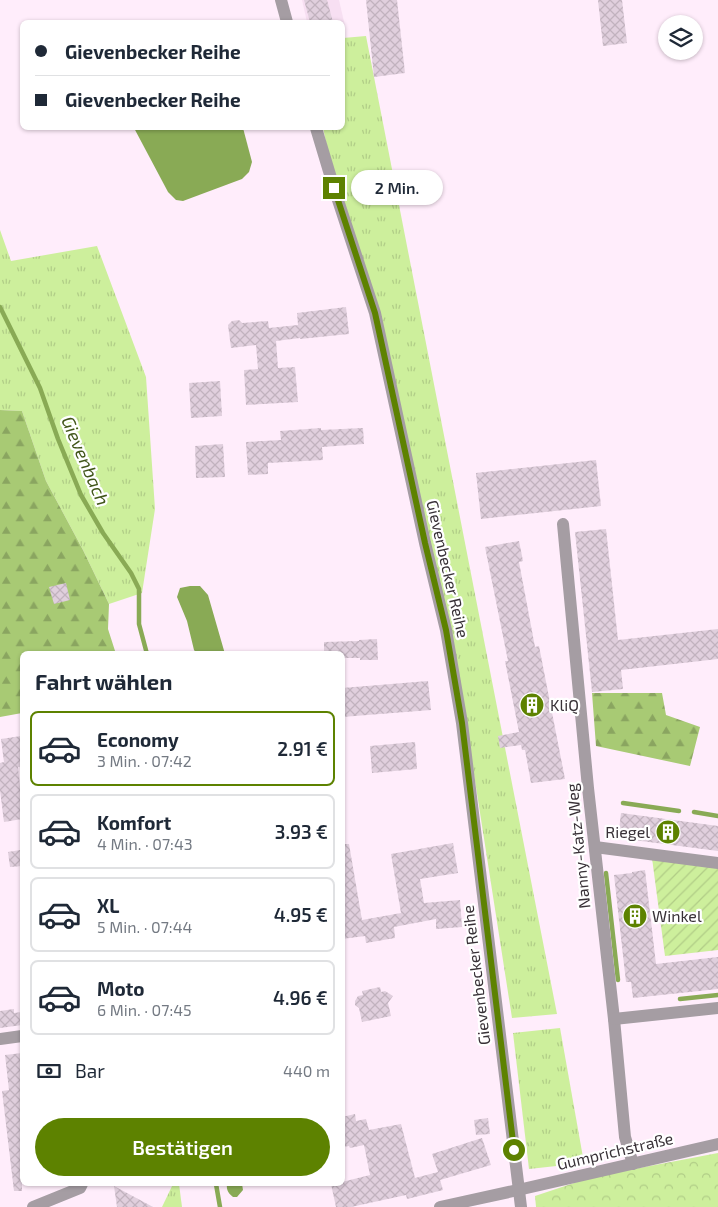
<!DOCTYPE html>
<html lang="de">
<meta charset="utf-8">
<style>
:root{--surface:#fff;--page:#f6f6f7;--text:#1f2937;--muted:#747a83;--line:#e0e1e3;--accent:#5d8200}
body{margin:0;font-family:"Exo 2",sans-serif;background:var(--page);color:var(--text);height:100vh;display:flex;flex-direction:column;font-size:19px;white-space:nowrap}
*{box-sizing:border-box;margin:0}
p{font-size:16px;color:var(--muted)}
.icon{flex:none;width:28px;height:28px;fill:none;stroke:currentColor;stroke-width:2;stroke-linecap:round;stroke-linejoin:round}
.map{position:relative;flex:1;overflow:hidden}
.panel{position:absolute;left:20px;top:651px;width:325px;height:535px;display:flex;flex-direction:column;background:var(--surface);border-radius:8px;box-shadow:0 1px 4px #0004}
.panel>*{flex:none}
.banner{position:absolute;left:20px;top:20px;width:325px;height:110px;border-radius:8px;box-shadow:0 1px 4px #0004;display:grid;align-content:center;height:110px;padding:0 15px;background:var(--surface)}
.tools{position:absolute;left:658px;top:15px;display:grid;gap:10px}
.tools a{display:grid;place-items:center;width:45px;height:45px;border-radius:50%;background:var(--surface);box-shadow:0 1px 4px #0004;font-size:25px}
.end{position:absolute;width:22px;height:22px;margin:-11px;border:6px solid #5d8200;background:#fff;box-shadow:0 0 0 2px #fff}
.from{border-radius:50%}
.bubble{position:absolute;height:35px;border-radius:18px;background:var(--surface);box-shadow:0 1px 4px #0004;font-size:16px;font-weight:600;line-height:35px;text-align:center}
.banner b{display:flex;align-items:center;gap:18px;height:48px;font-size:19px}
.banner b+b{border-top:1px solid var(--line)}
.banner i{width:12px;height:12px;background:var(--text)}
ul{padding:0;list-style:none}
li{display:flex;align-items:center;gap:15px;height:75px;margin:0 10px 8px;padding:0 5px;border:2px solid var(--line);border-radius:8px}
li div{flex:1}
li b{display:block;font-size:19px}
li em{font-style:normal;font-weight:600}
li.on{border-color:var(--accent)}
li>.icon{width:45px;height:45px;stroke-width:1.5}
h2{padding:0 15px;font-size:22px;line-height:60px}
.pay{display:flex;align-items:center;gap:12px;height:55px;padding:0 15px;font-size:19px}
.pay p{margin-inline-start:auto}
.cta{display:flex;gap:10px;margin-top:auto;padding:10px 15px}
.cta a{flex:1;height:58px;border-radius:30px;background:var(--accent);color:#fff;font-size:20px;font-weight:600;line-height:58px;text-align:center}
.map>svg:first-child{display:block}
.built{fill:#f7dff2}
.grass{fill:url(#grass-tufts)}
.forest{fill:url(#forest-firs)}
.park{fill:url(#park-crowns)}
.garden{fill:url(#garden-furrows)}
.water{fill:#89aa55}
.lines{fill:none;stroke-linecap:round;stroke-linejoin:round}
.stream{stroke:#89aa55;stroke-width:4.5}
.building{fill:url(#building-cross-hatch)}
.pedestrian{stroke:#a59da3;stroke-width:12}
.minor{stroke:#a59da3;stroke-width:12}
.route{stroke:#5d8200;stroke-width:6}
.labels{text-anchor:middle;stroke-width:4.5;stroke-linejoin:round;paint-order:stroke}
.street-label{font-size:16px;fill:#383137;stroke:#fff}
.poi-label{font-size:16px;fill:#383137;stroke:#fff;text-anchor:start}
.water-label{font-size:18px;font-style:italic;fill:#41561a;stroke:#fff}
</style>
<div class="map">
<svg width="718" height="1207" viewBox="0 0 718 1207">
<defs>
<pattern id="grass-tufts" width="24" height="20" patternUnits="userSpaceOnUse" patternTransform="scale(1.25)"><rect width="24" height="20" fill="#cdef9c"/><path d="M3 7l-1-3M5 7V3M7 7l1-3M15 17l-1-3M17 17v-4M19 17l1-3" fill="none" stroke="#b1cd87"/></pattern>
<pattern id="forest-firs" width="22" height="20" patternUnits="userSpaceOnUse" patternTransform="scale(1.25)"><rect width="22" height="20" fill="#a8ca74"/><path d="M5 1l3.5 6h-7zM16 11l3.5 6h-7z" fill="#8aa560"/></pattern>
<pattern id="park-crowns" width="20" height="18" patternUnits="userSpaceOnUse" patternTransform="scale(1.25)"><rect width="20" height="18" fill="#cdef9c"/><path d="M2 6a3 3 0 1 1 6 0M12 15a3 3 0 1 1 6 0" fill="none" stroke="#b1cd87"/></pattern>
<pattern id="garden-furrows" width="10" height="10" patternUnits="userSpaceOnUse" patternTransform="scale(1.25)"><rect width="10" height="10" fill="#cdef9c"/><path d="M-1 1l2-2M0 10L10 0M9 11l2-2" fill="none" stroke="#b1cd87"/></pattern>
<pattern id="building-cross-hatch" width="8" height="8" patternUnits="userSpaceOnUse" patternTransform="scale(1.25)"><rect width="8" height="8" fill="#e0cfdd"/><path d="M0 0l8 8M0 8l8-8" fill="none" stroke="#c1b2be"/></pattern>
</defs>
<rect width="100%" height="100%" fill="#ffedfb"/>
<path class="built" d="M 302,0 L 339,0 L 345,26 L 343,27 L 342,22 L 307,22 Z"/>
<g class="grass">
<path d="M 366,36 L 557,1014 L 512,1018 L 471,755 L 367,276 L 334,179 L 323,128 L 342,128 L 343,38 Z"/>
<path d="M 0,230 L 11,261 L 97,246 L 146,377 L 155,509 L 142,593 L 109,604 L 83,550 L 46,481 L 22,411 L 0,410 Z"/>
<path d="M 560,1028 L 584,1163 L 529,1169 L 513,1033 Z"/>
<path d="M 173,1184 L 179,1184 L 182,1207 L 162,1207 Z"/>
</g>
<g class="forest">
<path d="M 0,410 L 22,411 L 46,481 L 83,550 L 109,604 L 108,629 L 116,654 L 22,654 L 22,713 L 0,717 Z"/>
<path d="M 592,693 L 662,693 L 666,715 L 700,727 L 690,766 L 596,746 Z"/>
</g>
<path class="park" d="M 718,1153 L 718,1207 L 536,1207 L 535,1196 L 592,1177 Z"/>
<path class="garden" d="M 652,858 L 718,867 L 718,950 L 665,956 Z"/>
<g class="water">
<path d="M 134,128 L 243,128 L 252,162 L 249,172 L 242,179 L 183,201 L 176,200 L 168,192 Z"/>
<path d="M 190,586 L 200,586 L 208,595 L 225,654 L 197,654 L 194,650 L 187,621 L 177,597 L 180,588 Z"/>
<path d="M 227,1184 L 242,1184 L 243,1190 L 237,1197 L 233,1197 C 229,1194 226,1190 227,1184 Z"/>
</g>
<g class="lines">
<g class="stream">
<path d="M 0,307 L 40,388 L 58,439 L 81,495 L 103,533 L 131,573 L 139,589 L 139,624 L 147,654"/>
<path d="M 623,803 L 679,811"/>
<path d="M 694,812 L 718,816"/>
<path d="M 606,873 L 618,980"/>
<path d="M 680,999 L 718,995"/>
<path d="M 216,1184 L 220,1207"/>
</g>
</g>
<g class="building">
<path d="M 304,0 L 327,0 L 333,22 L 310,22 Z"/>
<path d="M 366,0 L 397,0 L 405,73 L 374,77 Z"/>
<path d="M 598,0 L 622,0 L 627,43 L 603,46 Z"/>
<path d="M 346,307 L 349,334 L 300,339 L 300,338 L 276,341 L 278,368 L 295,367 L 298,402 L 246,405 L 244,370 L 258,369 L 256,345 L 231,348 L 228,325 L 232,321 L 239,320 L 242,323 L 268,321 L 269,328 L 298,325 L 297,313 Z"/>
<path d="M 220,381 L 222,416 L 191,418 L 189,383 Z"/>
<path d="M 321,428 L 321,430 L 363,428 L 364,444 L 322,447 L 323,460 L 268,463 L 268,474 L 248,475 L 246,442 L 281,440 L 280,431 Z"/>
<path d="M 223,444 L 225,477 L 196,478 L 195,446 Z"/>
<path d="M 596,460 L 601,506 L 481,519 L 476,473 Z"/>
<path d="M 606,529 L 618,640 L 718,629 L 718,659 L 621,670 L 623,689 L 592,692 L 575,532 Z"/>
<path d="M 519,541 L 523,561 L 519,562 L 535,647 L 539,646 L 565,779 L 531,783 L 525,750 L 522,750 L 521,745 L 500,748 L 498,736 L 519,732 L 505,661 L 508,661 L 485,547 Z"/>
<path d="M 66,583 L 70,600 L 54,604 L 49,587 Z"/>
<path d="M 377,639 L 378,660 L 360,660 L 360,658 L 342,658 L 342,654 L 324,654 L 324,642 L 359,641 L 359,640 Z"/>
<path d="M 428,681 L 431,710 L 342,717 L 342,688 Z"/>
<path d="M 21,736 L 22,767 L 18,767 L 21,796 L 22,796 L 22,819 L 4,822 L 0,790 L 0,763 L 4,762 L 1,739 Z"/>
<path d="M 415,742 L 417,769 L 372,773 L 370,746 Z"/>
<path d="M 621,813 L 718,826 L 718,851 L 618,838 Z"/>
<path d="M 453,843 L 458,873 L 420,879 L 424,903 L 460,900 L 462,927 L 436,929 L 436,919 L 394,927 L 395,938 L 366,943 L 365,936 L 342,939 L 342,844 L 349,844 L 362,920 L 401,913 L 391,854 Z"/>
<path d="M 20,850 L 22,866 L 10,867 L 8,852 Z"/>
<path d="M 645,870 L 656,964 L 718,957 L 718,989 L 633,998 L 631,982 L 626,982 L 614,875 L 632,873 L 632,872 Z"/>
<path d="M 380,987 L 381,992 L 385,991 L 393,996 L 388,1003 L 391,1016 L 362,1022 L 359,1008 L 355,1005 L 355,1001 L 358,996 L 363,995 L 362,991 Z"/>
<path d="M 14,1009 L 14,1013 L 22,1012 L 22,1025 L 0,1028 L 0,1011 Z"/>
<path d="M 22,1053 L 22,1191 L 14,1191 L 2,1091 L 9,1090 L 5,1055 Z"/>
<path d="M 355,1114 L 356,1121 L 366,1119 L 369,1130 L 401,1124 L 415,1178 L 438,1172 L 432,1154 L 482,1138 L 491,1165 L 440,1180 L 443,1190 L 407,1199 L 406,1195 L 351,1207 L 336,1207 L 331,1184 L 342,1184 L 342,1182 L 370,1175 L 364,1145 L 350,1148 L 349,1146 L 342,1147 L 342,1117 Z"/>
<path d="M 488,1118 L 490,1134 L 476,1135 L 474,1120 Z"/>
<path d="M 114,1186 L 153,1207 L 117,1207 Z"/>
</g>
<g class="lines">
<path class="pedestrian" d="M 595,847 L 718,863"/>
<g class="minor">
<path d="M 281,0 L 287,22"/>
<path d="M 316,128 L 334,188 L 375,313 L 425,543 L 446,630 L 462,723 L 521,1207"/>
<path d="M 563,524 L 588,788 L 614,1019 L 625,1137 L 633,1164"/>
<path d="M 614,1019 L 718,1008"/>
<path d="M 0,1039 L 22,1036"/>
<path d="M 33,1207 L 80,1188 L 82,1184"/>
<path d="M 440,1207 L 518,1190 L 718,1144"/>
</g>
</g>
<g class="lines">
<path class="route" d="M 334,188 L 375,313 L 425,543 L 446,630 L 462,723 L 514,1150"/>
</g>
<defs>
<symbol id="building-disc" viewBox="-11 -11 22 22"><circle r="9.5" fill="#5d8200" stroke="#fff"/><path d="M-4-6H4V6H1V3H-1V6H-4ZM-2.5-4.3h1.7v1.8h-1.7ZM.8-4.3h1.7v1.8H.8ZM-2.5-1h1.7V.8h-1.7ZM.8-1h1.7V.8H.8Z" fill="#fff"/></symbol>
</defs>
<g fill-rule="evenodd">
<use href="#building-disc" x="518" y="691" width="28" height="28"/>
<use href="#building-disc" x="654" y="818" width="28" height="28"/>
<use href="#building-disc" x="621" y="902" width="28" height="28"/>
</g>
<g class="labels">
<g class="street-label">
<text transform="translate(448 569) rotate(77)" y="6">Gievenbecker Reihe</text>
<text transform="translate(578 846) rotate(-96)" y="6">Nanny-Katz-Weg</text>
<text transform="translate(476 975) rotate(-97)" y="6">Gievenbecker Reihe</text>
<text transform="translate(615 1151) rotate(-13)" y="6">Gumprichstraße</text>
</g>
<g class="poi-label">
<text x="550" y="711">KliQ</text>
<text x="650" y="838" text-anchor="end">Riegel</text>
<text x="652" y="922">Winkel</text>
</g>
<g class="water-label">
<text transform="translate(85 461) rotate(67)" y="6">Gievenbach</text>
</g>
</g>
</svg>
<div class="tools">
<a><svg class="icon" aria-label="layers" viewBox="0 0 24 24"><path d="M12 4l9 5-9 5-9-5zM3 14l9 5 9-5"/></svg></a>
</div>
<i class="end from" style="left:514px;top:1150px"></i>
<i class="end" style="left:334px;top:188px"></i>
<div class="bubble" style="left:351px;top:170px;width:92px">2 Min.</div>
<div class="banner">
<b><i class="from"></i>Gievenbecker Reihe</b>
<b><i></i>Gievenbecker Reihe</b>
</div>
<section class="panel">
<h2>Fahrt wählen</h2>
<ul>
<li class="on"><svg class="icon" aria-label="car" viewBox="0 0 24 24"><path d="M5 17H2v-5l4-1 3-4h7l3 4 3 1v5h-3M9 17h6M6 11h13"/><circle cx="7" cy="17" r="2"/><circle cx="17" cy="17" r="2"/></svg><div><b>Economy</b><p>3 Min. · 07:42</p></div><em>2.91 €</em></li>
<li><svg class="icon" aria-label="car" viewBox="0 0 24 24"><path d="M5 17H2v-5l4-1 3-4h7l3 4 3 1v5h-3M9 17h6M6 11h13"/><circle cx="7" cy="17" r="2"/><circle cx="17" cy="17" r="2"/></svg><div><b>Komfort</b><p>4 Min. · 07:43</p></div><em>3.93 €</em></li>
<li><svg class="icon" aria-label="car" viewBox="0 0 24 24"><path d="M5 17H2v-5l4-1 3-4h7l3 4 3 1v5h-3M9 17h6M6 11h13"/><circle cx="7" cy="17" r="2"/><circle cx="17" cy="17" r="2"/></svg><div><b>XL</b><p>5 Min. · 07:44</p></div><em>4.95 €</em></li>
<li><svg class="icon" aria-label="car" viewBox="0 0 24 24"><path d="M5 17H2v-5l4-1 3-4h7l3 4 3 1v5h-3M9 17h6M6 11h13"/><circle cx="7" cy="17" r="2"/><circle cx="17" cy="17" r="2"/></svg><div><b>Moto</b><p>6 Min. · 07:45</p></div><em>4.96 €</em></li>
</ul>
<div class="pay"><svg class="icon" aria-label="cash" viewBox="0 0 24 24"><path d="M3 7h18v10H3z"/><circle cx="12" cy="12" r="2"/></svg>Bar<p>440 m</p></div>
<div class="cta"><a>Bestätigen</a></div>
</section>
</div>
